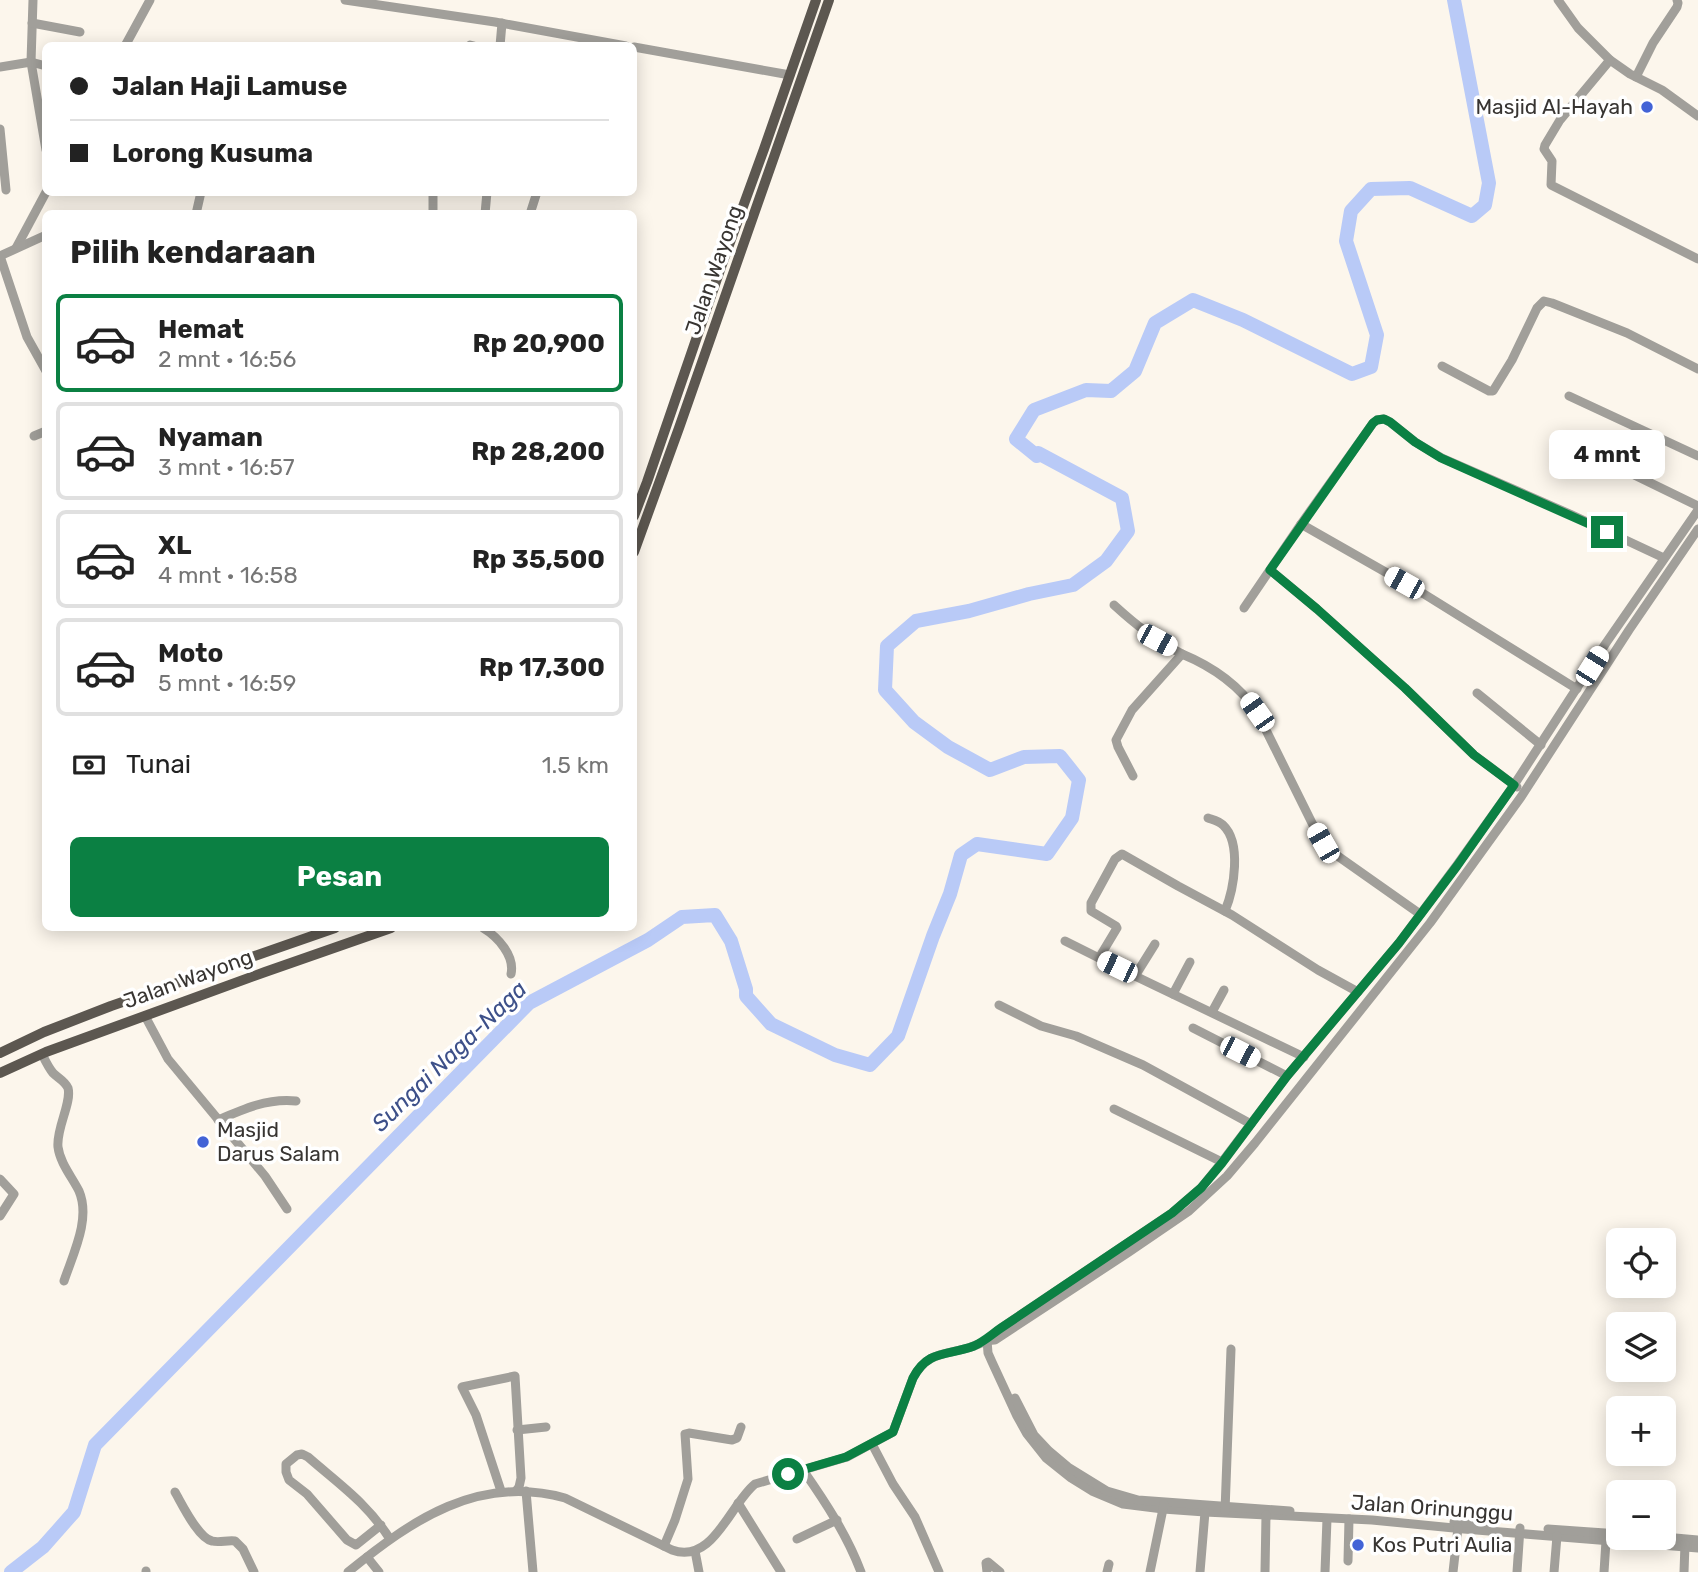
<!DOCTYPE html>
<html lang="id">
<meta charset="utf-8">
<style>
:root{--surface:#fff;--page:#f2f2f2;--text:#222;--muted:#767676;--line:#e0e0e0;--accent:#0b8043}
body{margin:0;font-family:Rubik,sans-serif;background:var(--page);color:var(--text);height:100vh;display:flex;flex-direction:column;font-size:26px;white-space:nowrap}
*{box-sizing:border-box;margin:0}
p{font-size:23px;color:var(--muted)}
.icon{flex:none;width:38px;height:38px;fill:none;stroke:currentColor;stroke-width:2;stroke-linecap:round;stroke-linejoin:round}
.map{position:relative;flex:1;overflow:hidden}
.drawer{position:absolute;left:42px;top:210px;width:595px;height:721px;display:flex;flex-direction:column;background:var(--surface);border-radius:10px;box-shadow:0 4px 18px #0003}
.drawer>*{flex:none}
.banner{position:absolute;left:42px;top:42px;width:595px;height:154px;border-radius:10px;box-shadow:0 4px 18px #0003;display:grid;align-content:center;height:154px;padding:0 28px;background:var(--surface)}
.fabs{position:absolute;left:1606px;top:1228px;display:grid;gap:14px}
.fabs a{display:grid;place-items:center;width:70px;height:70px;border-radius:10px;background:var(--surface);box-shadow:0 4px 18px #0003;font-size:35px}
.end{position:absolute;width:32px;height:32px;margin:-16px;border:9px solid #0b8043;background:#fff;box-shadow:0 0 0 4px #fff}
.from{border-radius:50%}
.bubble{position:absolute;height:49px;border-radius:10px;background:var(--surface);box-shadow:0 4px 18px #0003;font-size:23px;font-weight:700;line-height:49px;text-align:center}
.car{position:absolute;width:21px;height:42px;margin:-21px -10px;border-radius:9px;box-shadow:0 0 5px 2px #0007;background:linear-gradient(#fff 24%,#345 0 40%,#fff 0 76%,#345 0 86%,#fff 0)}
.banner b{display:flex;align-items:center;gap:24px;height:66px;font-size:26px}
.banner b+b{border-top:2px solid var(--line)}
.banner i{width:18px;height:18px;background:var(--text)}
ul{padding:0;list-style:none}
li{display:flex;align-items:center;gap:21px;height:98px;margin:0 14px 10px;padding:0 14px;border:4px solid var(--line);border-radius:10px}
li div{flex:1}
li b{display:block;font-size:26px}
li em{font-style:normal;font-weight:700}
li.active{border-color:var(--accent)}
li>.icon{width:63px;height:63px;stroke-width:1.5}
h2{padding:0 28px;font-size:32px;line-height:84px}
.pay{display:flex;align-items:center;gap:18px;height:77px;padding:0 28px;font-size:26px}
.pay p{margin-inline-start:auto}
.button{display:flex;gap:14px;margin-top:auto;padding:14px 28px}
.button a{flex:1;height:80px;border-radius:10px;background:var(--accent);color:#fff;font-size:28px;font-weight:700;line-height:80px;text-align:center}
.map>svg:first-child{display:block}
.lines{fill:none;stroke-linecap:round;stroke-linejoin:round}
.river{stroke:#b9caf7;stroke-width:14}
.minor{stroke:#a19f9a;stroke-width:9}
.major{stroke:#5c5750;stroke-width:10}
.route{stroke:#0b8043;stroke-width:9}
.poi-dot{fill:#4363d6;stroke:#fff;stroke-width:2.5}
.labels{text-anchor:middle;stroke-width:7;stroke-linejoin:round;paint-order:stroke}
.poi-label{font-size:21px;fill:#383532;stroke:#fff;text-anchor:start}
.street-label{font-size:21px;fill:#383532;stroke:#fff}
.water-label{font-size:23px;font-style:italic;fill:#3d5089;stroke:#fff}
</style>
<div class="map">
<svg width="1698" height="1572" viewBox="0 0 1698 1572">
<rect width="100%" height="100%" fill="#fcf6ec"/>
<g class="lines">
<path class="river" d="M 11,1572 L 43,1547 L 74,1512 L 95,1445 L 529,1003 L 648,940 L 682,917 L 715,915 L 731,941 L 746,989 L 746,996 L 771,1024 L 835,1055 L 870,1065 L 898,1036 L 933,936 L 950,894 L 961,855 L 977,844 L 1047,854 L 1072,818 L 1079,780 L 1060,756 L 1024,757 L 990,770 L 948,747 L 914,722 L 885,690 L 887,646 L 916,621 L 969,611 L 1029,594 L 1073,585 L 1106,561 L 1128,531 L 1122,498 L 1038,453 L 1037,456 L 1016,439 L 1034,410 L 1086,390 L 1111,391 L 1135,371 L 1155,323 L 1193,300 L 1243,320 L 1352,374 L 1371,367 L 1377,335 L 1346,241 L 1351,211 L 1371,189 L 1410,188 L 1472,216 L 1485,205 L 1489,183 L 1454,0"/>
<g class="minor">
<path d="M 33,0 L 31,62 L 46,150"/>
<path d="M 345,0 L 495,22 L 626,46"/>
<path d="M 1558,0 L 1578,28 L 1610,60 L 1630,74 L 1662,90 L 1698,116"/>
<path d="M 32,23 L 80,32"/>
<path d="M 470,45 L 474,46"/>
<path d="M 125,46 L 150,0"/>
<path d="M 500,46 L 502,23"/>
<path d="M 634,47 L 790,75"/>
<path d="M 1610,60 L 1560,120 L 1545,145 L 1544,149 L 1552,161 L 1551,185 L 1698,259"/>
<path d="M 0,67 L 31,62 L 46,66"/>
<path d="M 1636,77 L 1653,43 L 1677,7 L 1678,3 L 1677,0"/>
<path d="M 0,129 L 6,190"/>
<path d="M 196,214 L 201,192"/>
<path d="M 433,214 L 433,192"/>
<path d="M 485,214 L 487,192"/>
<path d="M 530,214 L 537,192"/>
<path d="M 16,248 L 46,192"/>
<path d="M 0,256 L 27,337 L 46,371"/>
<path d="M 0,256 L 46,235"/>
<path d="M 1442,366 L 1489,391 L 1493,391 L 1512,360 L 1537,308 L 1544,301 L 1552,303 L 1627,333 L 1698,369"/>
<path d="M 1569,396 L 1698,456"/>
<path d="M 34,436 L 46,431"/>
<path d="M 1608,456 L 1624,470 L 1698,506"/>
<path d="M 1301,524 L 1424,594 L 1577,689"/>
<path d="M 1270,570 L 1317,609 L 1405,688 L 1474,755 L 1517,787"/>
<path d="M 1114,605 C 1137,626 1154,639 1182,654"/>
<path d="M 1244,608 L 1301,524 L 1373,423 L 1377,420 L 1384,419 L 1390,422 L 1415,442 L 1442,458 L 1570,514 L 1664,558"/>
<path d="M 1477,693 L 1541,745"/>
<path d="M 1133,776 L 1118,747 L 1116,740 L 1132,710 L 1182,654 C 1211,666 1239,685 1257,712 L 1313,825 L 1323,843 L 1332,852 L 1420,914"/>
<path d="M 1208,818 C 1214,820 1219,821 1223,825 C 1242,843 1234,889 1225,911"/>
<path d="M 483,928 C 498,937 515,956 511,974"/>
<path d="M 1065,941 L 1135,976 L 1304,1057"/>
<path d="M 1099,958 L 1117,928 L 1116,926 L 1091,911 L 1091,903 L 1115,859 L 1122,854 L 1178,886 L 1232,915 L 1318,970 L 1358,992"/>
<path d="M 1135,976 L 1155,944"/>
<path d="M 1173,994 L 1190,962"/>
<path d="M 999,1005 L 1041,1026 L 1076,1036 L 1143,1065 L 1251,1124"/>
<path d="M 1212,1012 L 1224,990"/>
<path d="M 145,1016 L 168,1059 L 265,1176 L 287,1209"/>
<path d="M 1193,1028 L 1287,1076"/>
<path d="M 42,1054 C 45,1060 48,1067 53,1073 C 58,1078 65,1081 68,1088 C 72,1103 56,1128 58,1147 C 60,1163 72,1177 79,1191 C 91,1219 73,1254 64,1281"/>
<path d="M 1114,1109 L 1222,1162"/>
<path d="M 218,1120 C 243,1109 268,1098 296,1101"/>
<path d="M 0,1179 L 14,1194 L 0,1216"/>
<path d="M 987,1340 L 1001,1328 L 1172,1213 L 1201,1188 L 1222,1162 L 1287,1076 L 1399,943 L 1457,865 L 1514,785 L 1606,643 L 1698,510"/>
<path d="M 987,1340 L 988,1353 L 992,1362 L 1017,1416 L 1027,1434 L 1046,1458 L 1071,1478 L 1092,1491 L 1123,1504 L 1163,1509 L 1205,1512 L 1372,1520 L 1464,1529 L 1698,1548"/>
<path d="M 1015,1398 L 1034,1435 L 1049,1451 L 1068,1467 L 1107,1491 L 1138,1500 L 1290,1511"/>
<path d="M 517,1430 L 546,1427"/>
<path d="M 872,1444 L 893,1484 L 915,1517 L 939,1572"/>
<path d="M 803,1470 C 826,1503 847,1535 861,1572"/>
<path d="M 501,1491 L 476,1415 L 462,1387 L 515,1376 L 521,1478 L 519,1487 L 516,1491"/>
<path d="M 526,1491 L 533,1572"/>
<path d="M 175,1492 C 182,1504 198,1538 212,1541 C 219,1543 227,1540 235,1541 L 243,1549 L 254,1572"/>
<path d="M 738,1503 L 781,1572"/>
<path d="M 1225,1511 L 1231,1349"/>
<path d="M 1454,1522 L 1485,1524"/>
<path d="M 381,1525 L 356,1545 L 347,1540 L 307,1494 L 289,1480 L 286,1472 L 286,1464 L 297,1455 L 302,1454 L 308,1457 C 340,1485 366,1502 390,1539"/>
<path d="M 1548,1529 L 1619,1534"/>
<path d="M 1664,1537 L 1698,1540"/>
<path d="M 797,1539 L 837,1520"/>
<path d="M 664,1546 L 675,1520 L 688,1479 L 685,1434 L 689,1433 L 732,1440 L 737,1438 L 741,1427"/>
<path d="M 695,1551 L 699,1572"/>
<path d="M 367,1557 L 379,1572"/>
<path d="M 1348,1561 L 1349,1519"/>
<path d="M 146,1571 L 146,1572"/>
<path d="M 348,1572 C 412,1520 478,1474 565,1498 L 672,1550 C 713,1565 730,1504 755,1484 L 847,1457 L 893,1432 L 913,1378 C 927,1352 943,1355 968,1348 C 978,1345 985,1340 995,1340 L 1129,1252 L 1189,1211 L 1227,1176 L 1255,1143 L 1430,923 L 1521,797 L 1629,630 L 1698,529"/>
<path d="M 987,1572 L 986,1563 L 988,1562 L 1000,1572"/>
<path d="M 1107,1572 L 1109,1564"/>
<path d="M 1150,1572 L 1164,1504"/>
<path d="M 1200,1572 L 1205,1512"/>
<path d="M 1265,1572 L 1266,1515"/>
<path d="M 1325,1572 L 1327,1519"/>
<path d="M 1453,1572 L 1458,1528"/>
<path d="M 1517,1572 L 1520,1528"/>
<path d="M 1554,1572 L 1557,1536"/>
<path d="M 1604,1572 L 1606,1541"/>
<path d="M 1684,1572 L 1685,1544"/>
</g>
<g class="major">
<path d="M 634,516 L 647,482 L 721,267 L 764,149 L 816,0"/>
<path d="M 634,552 L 679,428 L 829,0"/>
<path d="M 0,1053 L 44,1032 L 111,1006 L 335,928"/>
<path d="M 0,1073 L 46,1052 L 265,972 L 391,928"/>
</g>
</g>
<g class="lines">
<path class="route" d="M 788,1474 L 846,1457 L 893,1432 L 913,1378 C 928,1349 948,1356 974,1346 C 985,1341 992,1334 1001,1328 L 1172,1213 L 1201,1188 L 1222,1163 L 1287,1076 L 1399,943 L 1457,866 L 1514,785 L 1474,755 L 1405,688 L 1317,609 L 1270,570 L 1373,423 L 1377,420 L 1384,419 L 1390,422 L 1415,442 L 1441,458 L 1607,532"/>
</g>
<g class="poi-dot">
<circle cx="1647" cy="107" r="7"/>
<circle cx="203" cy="1142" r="7"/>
<circle cx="1358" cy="1545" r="7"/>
</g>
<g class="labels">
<g class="poi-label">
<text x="1633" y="114" text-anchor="end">Masjid Al-Hayah</text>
<text x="217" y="1137">Masjid<tspan x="217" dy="24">Darus Salam</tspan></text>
<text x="1372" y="1552">Kos Putri Aulia</text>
</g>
<g class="street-label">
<text transform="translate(714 270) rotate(-71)" y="7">Jalan Wayong</text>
<text transform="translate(188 979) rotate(-20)" y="7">Jalan Wayong</text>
<text transform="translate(1432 1508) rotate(4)" y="7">Jalan Orinunggu</text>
</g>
<g class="water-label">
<text transform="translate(449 1056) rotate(-44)" y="8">Sungai Naga-Naga</text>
</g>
</g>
</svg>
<div class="fabs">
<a><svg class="icon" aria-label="locate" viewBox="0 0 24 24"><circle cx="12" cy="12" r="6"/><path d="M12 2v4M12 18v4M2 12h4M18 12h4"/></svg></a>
<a><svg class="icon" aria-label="layers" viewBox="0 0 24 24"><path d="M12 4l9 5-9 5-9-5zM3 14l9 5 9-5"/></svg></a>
<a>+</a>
<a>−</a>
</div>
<i class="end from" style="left:788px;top:1474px"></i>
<i class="end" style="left:1607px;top:532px"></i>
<div class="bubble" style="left:1549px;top:430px;width:116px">4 mnt</div>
<i class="car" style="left:1404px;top:583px;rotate:299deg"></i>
<i class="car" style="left:1157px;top:640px;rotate:118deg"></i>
<i class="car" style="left:1592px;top:666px;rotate:32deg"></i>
<i class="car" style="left:1257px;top:712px;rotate:325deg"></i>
<i class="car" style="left:1323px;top:843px;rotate:330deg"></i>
<i class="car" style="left:1117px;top:967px;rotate:296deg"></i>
<i class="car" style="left:1240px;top:1052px;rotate:117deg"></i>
<div class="banner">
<b><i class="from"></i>Jalan Haji Lamuse</b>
<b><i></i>Lorong Kusuma</b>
</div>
<section class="drawer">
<h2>Pilih kendaraan</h2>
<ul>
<li class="active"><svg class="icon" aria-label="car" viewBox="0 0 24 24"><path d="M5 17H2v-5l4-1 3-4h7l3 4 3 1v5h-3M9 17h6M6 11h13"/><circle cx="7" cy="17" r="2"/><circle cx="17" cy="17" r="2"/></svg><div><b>Hemat</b><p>2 mnt · 16:56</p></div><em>Rp 20,900</em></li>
<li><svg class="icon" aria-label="car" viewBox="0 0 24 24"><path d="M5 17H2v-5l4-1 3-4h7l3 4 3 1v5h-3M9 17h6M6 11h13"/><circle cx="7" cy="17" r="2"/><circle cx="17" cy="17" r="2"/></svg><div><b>Nyaman</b><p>3 mnt · 16:57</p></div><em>Rp 28,200</em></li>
<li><svg class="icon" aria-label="car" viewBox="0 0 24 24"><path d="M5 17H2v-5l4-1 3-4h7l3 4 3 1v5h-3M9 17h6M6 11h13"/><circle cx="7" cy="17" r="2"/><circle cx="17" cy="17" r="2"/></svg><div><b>XL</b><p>4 mnt · 16:58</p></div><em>Rp 35,500</em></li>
<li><svg class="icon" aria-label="car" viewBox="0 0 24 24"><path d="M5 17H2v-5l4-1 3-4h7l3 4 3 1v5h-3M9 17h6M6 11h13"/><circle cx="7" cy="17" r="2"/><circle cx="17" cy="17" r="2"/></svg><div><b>Moto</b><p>5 mnt · 16:59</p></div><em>Rp 17,300</em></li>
</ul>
<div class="pay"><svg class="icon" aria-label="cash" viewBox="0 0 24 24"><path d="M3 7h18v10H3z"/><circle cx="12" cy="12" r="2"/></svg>Tunai<p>1.5 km</p></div>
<div class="button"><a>Pesan</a></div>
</section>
</div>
